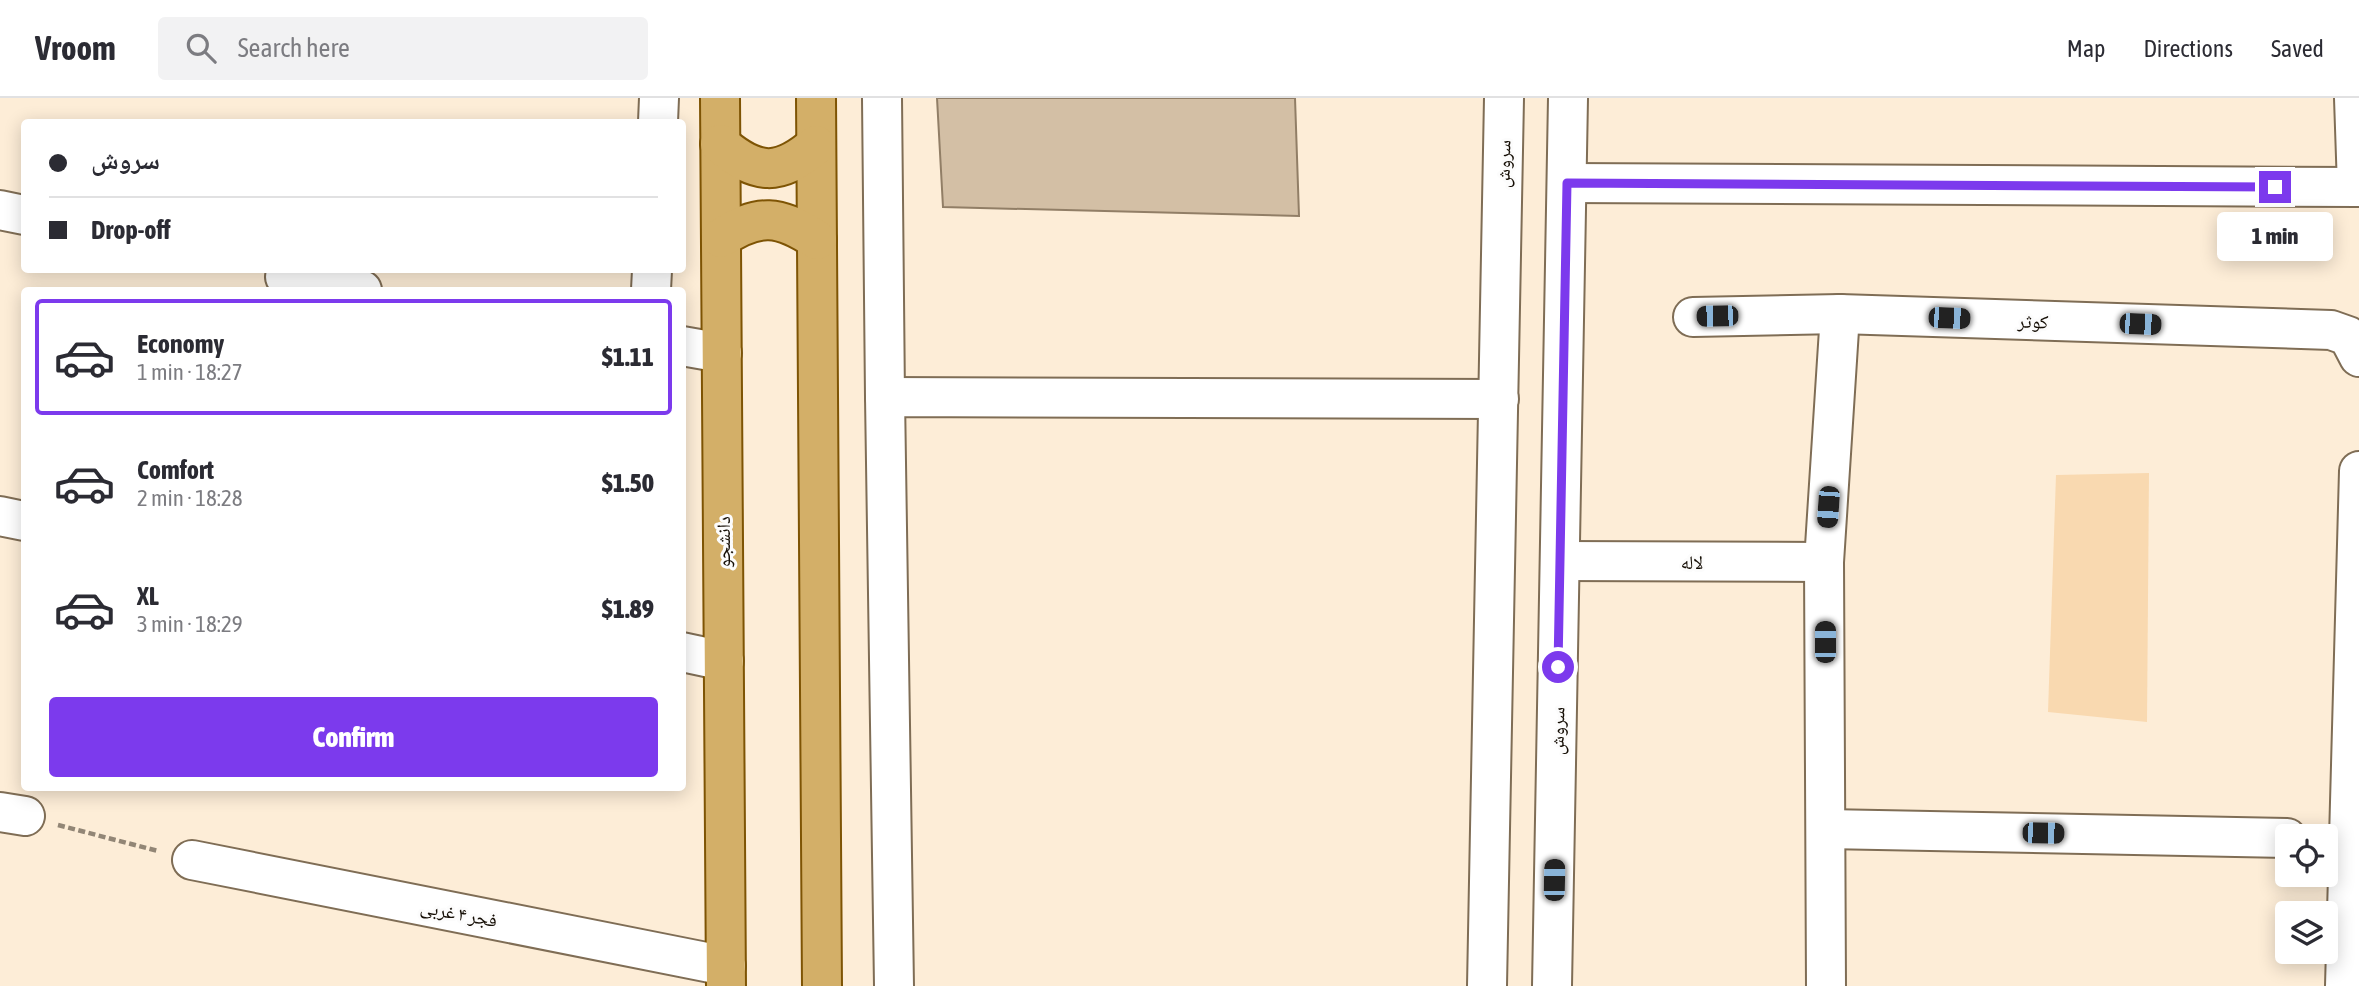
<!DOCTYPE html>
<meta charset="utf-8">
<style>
:root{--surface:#fff;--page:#f2f2f3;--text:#2b2b33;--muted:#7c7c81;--line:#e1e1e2;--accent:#7c3aed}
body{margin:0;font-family:"Asap Condensed","Noto Naskh Arabic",sans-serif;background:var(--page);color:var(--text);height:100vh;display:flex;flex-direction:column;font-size:26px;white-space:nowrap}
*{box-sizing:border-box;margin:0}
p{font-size:23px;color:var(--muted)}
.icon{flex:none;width:38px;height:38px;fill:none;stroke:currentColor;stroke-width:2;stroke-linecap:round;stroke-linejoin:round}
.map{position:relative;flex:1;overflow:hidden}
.drawer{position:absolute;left:21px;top:189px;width:665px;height:504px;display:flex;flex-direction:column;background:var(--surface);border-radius:7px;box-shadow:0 4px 18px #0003}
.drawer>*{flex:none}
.hud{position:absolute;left:21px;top:21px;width:665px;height:154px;border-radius:7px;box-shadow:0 4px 18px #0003;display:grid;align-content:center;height:154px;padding:0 28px;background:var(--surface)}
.buttons{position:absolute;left:2275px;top:726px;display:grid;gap:14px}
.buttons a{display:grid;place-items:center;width:63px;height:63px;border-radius:7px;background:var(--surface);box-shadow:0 4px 18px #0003;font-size:35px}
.end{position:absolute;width:32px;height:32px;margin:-16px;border:9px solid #7c3aed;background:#fff;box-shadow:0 0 0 4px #fff}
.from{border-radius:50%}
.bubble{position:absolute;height:49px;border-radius:7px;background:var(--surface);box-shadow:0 4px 18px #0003;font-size:23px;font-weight:800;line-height:49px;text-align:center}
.car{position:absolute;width:21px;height:42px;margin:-21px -10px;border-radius:9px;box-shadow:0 0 5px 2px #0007;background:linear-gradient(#222 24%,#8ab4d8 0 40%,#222 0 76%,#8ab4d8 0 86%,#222 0)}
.hud b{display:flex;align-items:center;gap:24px;height:66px;font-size:26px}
.hud b+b{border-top:2px solid var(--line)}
.hud i{width:18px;height:18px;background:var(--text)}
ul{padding:12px 0 0;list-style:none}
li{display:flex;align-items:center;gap:21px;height:116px;margin:0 14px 10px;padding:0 14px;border:4px solid transparent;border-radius:7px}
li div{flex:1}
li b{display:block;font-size:26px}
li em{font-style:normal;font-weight:800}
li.current{border-color:var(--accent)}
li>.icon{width:63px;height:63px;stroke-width:1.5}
.primary-button{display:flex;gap:14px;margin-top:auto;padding:14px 28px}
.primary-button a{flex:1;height:80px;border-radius:7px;background:var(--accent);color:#fff;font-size:28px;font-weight:800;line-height:80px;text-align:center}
header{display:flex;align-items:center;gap:42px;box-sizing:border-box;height:98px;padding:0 35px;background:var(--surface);border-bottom:2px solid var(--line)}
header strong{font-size:33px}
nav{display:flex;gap:38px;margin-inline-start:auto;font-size:24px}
.search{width:490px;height:63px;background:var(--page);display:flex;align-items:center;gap:18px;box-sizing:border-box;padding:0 24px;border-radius:7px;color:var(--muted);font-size:26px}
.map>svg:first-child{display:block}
.green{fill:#f9d9b0}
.building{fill:#d3bfa5;stroke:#917e66;stroke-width:2}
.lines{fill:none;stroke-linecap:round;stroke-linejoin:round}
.minor-casing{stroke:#7f6d55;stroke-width:42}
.major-casing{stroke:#7e5404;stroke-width:42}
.path{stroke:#928676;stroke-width:4.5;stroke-dasharray:7 3.5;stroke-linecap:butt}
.minor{stroke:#fff;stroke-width:38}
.major{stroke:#d3af68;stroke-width:38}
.route{stroke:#7c3aed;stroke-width:9}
.labels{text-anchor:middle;stroke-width:6;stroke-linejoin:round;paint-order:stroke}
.street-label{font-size:19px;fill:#150e05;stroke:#fcfcfc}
</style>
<header>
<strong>Vroom</strong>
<div class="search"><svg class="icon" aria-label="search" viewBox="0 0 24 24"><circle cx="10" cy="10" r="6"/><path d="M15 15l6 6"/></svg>Search here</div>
<nav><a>Map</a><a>Directions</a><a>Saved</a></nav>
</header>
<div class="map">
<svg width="2359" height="888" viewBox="0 0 2359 888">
<rect width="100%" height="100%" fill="#fdedd7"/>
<path class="green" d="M 2149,375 L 2147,624 L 2048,614 L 2056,377 Z"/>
<path class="building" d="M 937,0 L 1295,0 L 1299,118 L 943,109 Z"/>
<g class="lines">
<defs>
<g id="minor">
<path d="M 882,0 L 885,299"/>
<path d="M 2354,0 L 2357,89"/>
<path d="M 658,24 L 659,0"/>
<path d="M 1567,85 L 2359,89"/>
<path d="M 0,112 L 24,117"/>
<path d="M 285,179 L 362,192"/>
<path d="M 651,192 L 652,172"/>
<path d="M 1693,219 L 1840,216 L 2331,232 L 2348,238 L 2359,259"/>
<path d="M 682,248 L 722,255"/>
<path d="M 0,418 L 24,423"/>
<path d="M 1560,463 L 1824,464"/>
<path d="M 682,554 L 724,563"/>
<path d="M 0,714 L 25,718"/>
<path d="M 1826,731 L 2287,740"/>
<path d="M 192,762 L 726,868"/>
<path d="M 894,888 L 885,299 L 1499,301"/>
<path d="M 1487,888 L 1504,0"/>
<path d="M 1552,888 L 1568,0"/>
<path d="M 1826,888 L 1824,464 L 1840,216"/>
<path d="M 2345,888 L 2359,373"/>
</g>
<g id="major">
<path d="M 720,0 L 726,888"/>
<path d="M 816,0 L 822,888"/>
<path d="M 720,46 C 757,78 780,78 816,47"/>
<path d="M 721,140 C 758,115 780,117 817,142"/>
</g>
</defs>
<use href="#minor" class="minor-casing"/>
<use href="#major" class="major-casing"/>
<path class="path" d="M 58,727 L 158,753"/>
<use href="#minor" class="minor"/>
<use href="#major" class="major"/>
</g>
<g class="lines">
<path class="route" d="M 1558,569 L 1567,85 L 2275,89"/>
</g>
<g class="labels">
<g class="street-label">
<text transform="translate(1503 66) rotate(-89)" y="7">سروش</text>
<text transform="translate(2033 223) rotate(2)" y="7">کوثر</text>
<text transform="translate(723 444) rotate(-90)" y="7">دانشجو</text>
<text x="1692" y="471">لاله</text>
<text transform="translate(1557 633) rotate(-89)" y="7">سروش</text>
<text transform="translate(459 815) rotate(11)" y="7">فجر ۴ غربی</text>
</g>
</g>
</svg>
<div class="buttons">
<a><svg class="icon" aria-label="locate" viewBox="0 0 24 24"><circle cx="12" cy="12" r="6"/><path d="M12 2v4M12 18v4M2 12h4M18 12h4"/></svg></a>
<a><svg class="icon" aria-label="layers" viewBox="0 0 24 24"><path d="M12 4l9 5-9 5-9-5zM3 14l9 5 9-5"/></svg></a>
</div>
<i class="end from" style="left:1558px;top:569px"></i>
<i class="end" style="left:2275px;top:89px"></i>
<div class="bubble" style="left:2217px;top:114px;width:116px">1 min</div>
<i class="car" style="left:1717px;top:218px;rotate:269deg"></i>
<i class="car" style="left:1949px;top:220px;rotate:92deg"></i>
<i class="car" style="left:2140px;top:226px;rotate:92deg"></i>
<i class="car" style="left:1828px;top:409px;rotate:184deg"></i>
<i class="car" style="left:1825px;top:544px;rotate:0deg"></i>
<i class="car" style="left:2043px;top:735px;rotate:91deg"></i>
<i class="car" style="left:1554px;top:782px;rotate:1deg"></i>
<div class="hud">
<b><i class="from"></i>سروش</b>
<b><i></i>Drop-off</b>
</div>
<section class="drawer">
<ul>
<li class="current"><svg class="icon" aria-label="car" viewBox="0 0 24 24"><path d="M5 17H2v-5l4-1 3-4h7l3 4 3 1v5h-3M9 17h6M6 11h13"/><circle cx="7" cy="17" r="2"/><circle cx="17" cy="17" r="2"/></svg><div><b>Economy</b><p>1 min · 18:27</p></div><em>$1.11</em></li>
<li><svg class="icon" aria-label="car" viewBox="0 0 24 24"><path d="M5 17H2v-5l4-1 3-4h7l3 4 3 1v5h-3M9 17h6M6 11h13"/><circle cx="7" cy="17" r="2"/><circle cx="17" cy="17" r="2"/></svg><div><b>Comfort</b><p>2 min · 18:28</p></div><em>$1.50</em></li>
<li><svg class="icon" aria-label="car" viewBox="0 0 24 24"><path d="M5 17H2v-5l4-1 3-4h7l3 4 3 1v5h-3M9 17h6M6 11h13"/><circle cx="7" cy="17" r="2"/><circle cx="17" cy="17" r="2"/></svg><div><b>XL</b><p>3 min · 18:29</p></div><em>$1.89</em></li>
</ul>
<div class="primary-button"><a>Confirm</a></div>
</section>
</div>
